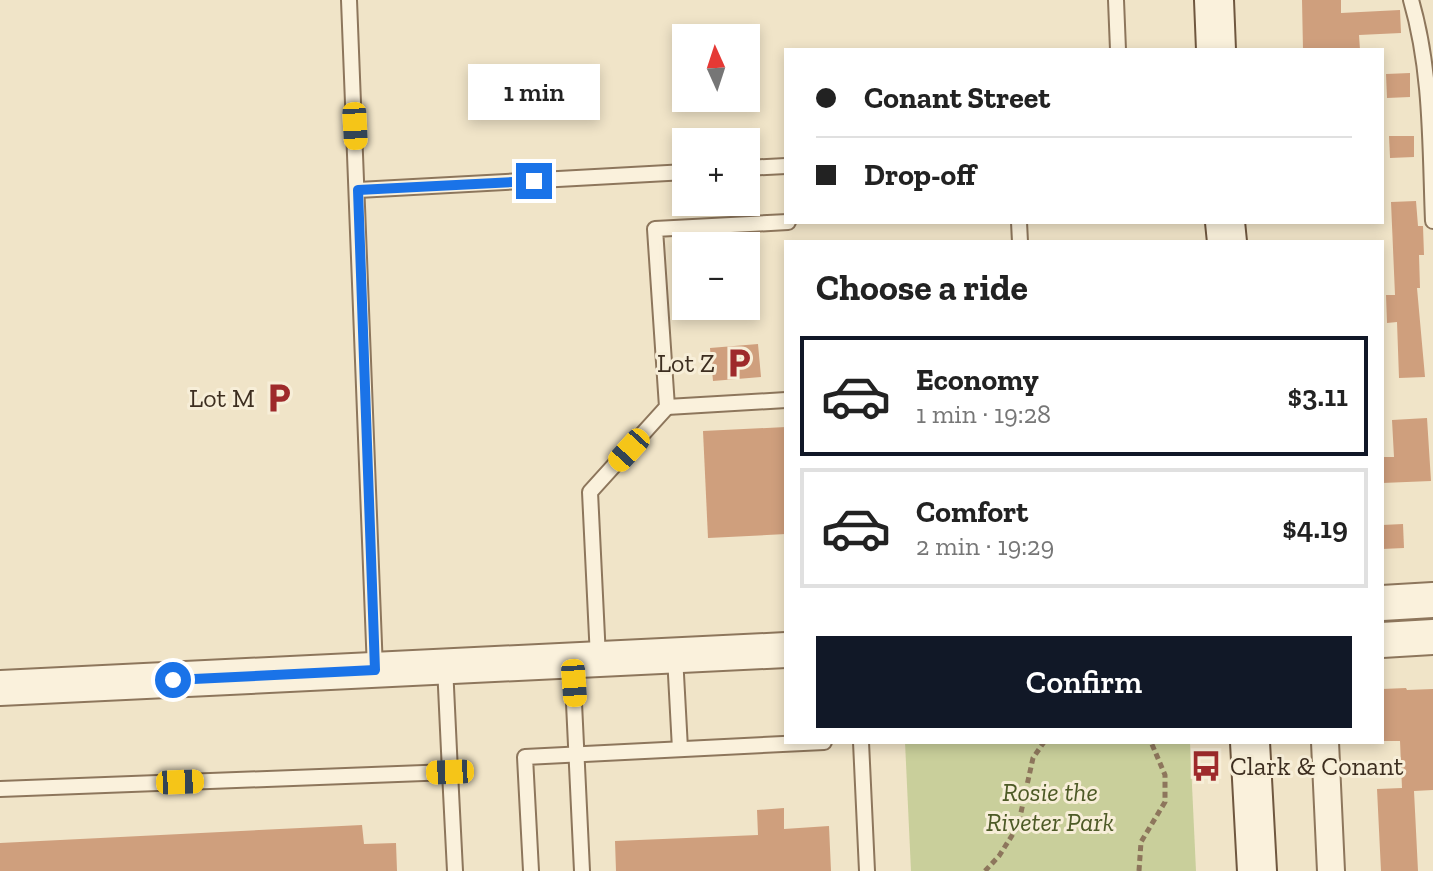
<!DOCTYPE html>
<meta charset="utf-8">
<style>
:root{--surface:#fff;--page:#f6f6f6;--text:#222;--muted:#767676;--line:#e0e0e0;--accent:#111827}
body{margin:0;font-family:"Zilla Slab",serif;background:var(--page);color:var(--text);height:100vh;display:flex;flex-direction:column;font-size:30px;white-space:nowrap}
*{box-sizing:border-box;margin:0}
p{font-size:26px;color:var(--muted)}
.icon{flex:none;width:44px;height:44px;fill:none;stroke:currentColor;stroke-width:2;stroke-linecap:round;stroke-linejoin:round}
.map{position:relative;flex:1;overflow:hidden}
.sheet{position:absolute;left:784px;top:240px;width:600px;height:504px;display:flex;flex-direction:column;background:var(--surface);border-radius:0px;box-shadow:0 4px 12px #0003}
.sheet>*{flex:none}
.guide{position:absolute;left:784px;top:48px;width:600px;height:176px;border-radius:0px;box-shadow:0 4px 12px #0003;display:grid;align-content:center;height:176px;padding:0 32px;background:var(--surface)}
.needle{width:52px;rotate:357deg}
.controls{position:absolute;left:672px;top:24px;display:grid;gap:16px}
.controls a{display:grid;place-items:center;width:88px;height:88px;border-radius:0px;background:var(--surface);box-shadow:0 4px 12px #0003;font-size:40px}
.end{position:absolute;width:36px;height:36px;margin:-18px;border:10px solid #1a73e8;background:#fff;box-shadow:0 0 0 4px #fff}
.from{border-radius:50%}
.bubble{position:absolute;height:56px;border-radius:0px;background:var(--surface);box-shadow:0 4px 12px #0003;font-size:26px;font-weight:600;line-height:56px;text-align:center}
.car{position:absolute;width:24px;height:48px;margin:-24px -12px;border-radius:10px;box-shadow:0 0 6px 2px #0007;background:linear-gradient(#f5c518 24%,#345 0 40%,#f5c518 0 76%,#345 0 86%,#f5c518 0)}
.guide b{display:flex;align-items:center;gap:28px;height:76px;font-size:30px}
.guide b+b{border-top:2px solid var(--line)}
.guide i{width:20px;height:20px;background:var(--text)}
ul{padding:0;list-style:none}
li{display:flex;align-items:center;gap:24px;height:120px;margin:0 16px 12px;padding:0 16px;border:4px solid var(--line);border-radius:0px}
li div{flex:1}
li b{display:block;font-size:30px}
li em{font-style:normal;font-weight:600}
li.current{border-color:var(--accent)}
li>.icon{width:72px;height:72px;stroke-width:1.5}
h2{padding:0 32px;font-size:36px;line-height:96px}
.primary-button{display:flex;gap:16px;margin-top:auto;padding:16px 32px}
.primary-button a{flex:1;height:92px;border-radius:0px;background:var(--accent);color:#fff;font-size:32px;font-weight:600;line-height:92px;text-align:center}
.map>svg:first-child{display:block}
.green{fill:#c9cf9b}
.building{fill:#cf9f7d}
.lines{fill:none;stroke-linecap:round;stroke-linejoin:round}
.service-casing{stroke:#8d765c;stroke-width:18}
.minor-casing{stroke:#8d765c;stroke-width:30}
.tertiary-casing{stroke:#8d765c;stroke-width:38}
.secondary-casing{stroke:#6f573f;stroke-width:42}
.path{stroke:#8d765c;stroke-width:5;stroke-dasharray:6 4;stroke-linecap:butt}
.service{stroke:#faf1dc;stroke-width:14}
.minor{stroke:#faf1dc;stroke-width:26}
.tertiary{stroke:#faf1dc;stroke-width:34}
.secondary{stroke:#faf1dc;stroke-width:38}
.route{stroke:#1a73e8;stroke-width:10}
.labels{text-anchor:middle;stroke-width:6;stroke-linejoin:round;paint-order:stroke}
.poi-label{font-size:26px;fill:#3d2e20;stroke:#f7eed8;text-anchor:end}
.park-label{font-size:26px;font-style:italic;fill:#4d5a26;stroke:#f7eed8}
</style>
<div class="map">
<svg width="1433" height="871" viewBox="0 0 1433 871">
<rect width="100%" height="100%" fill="#f0e4c8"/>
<path class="green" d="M 905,742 L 1190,742 L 1196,871 L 911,871 Z"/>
<g class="building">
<path d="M 1302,0 L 1341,0 L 1341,13 L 1400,10 L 1401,33 L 1359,35 L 1360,50 L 1303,50 Z"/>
<path d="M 1410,73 L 1410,97 L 1387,98 L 1386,74 Z"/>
<path d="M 1389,136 L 1414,136 L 1414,157 L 1390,158 Z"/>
<path d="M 1416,201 L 1418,226 L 1423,226 L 1424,255 L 1419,255 L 1420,288 L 1417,288 L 1425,377 L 1399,378 L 1397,322 L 1387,323 L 1386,295 L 1395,295 L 1391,202 Z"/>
<path d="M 758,344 L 761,377 L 713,381 L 710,348 Z"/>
<path d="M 1427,418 L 1431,481 L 1382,483 L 1382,457 L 1394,457 L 1392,420 Z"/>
<path d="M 786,427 L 786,534 L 708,538 L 703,431 Z"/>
<path d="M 1403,524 L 1404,548 L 1382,549 L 1382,525 Z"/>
<path d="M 1406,688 L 1407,690 L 1433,689 L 1433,790 L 1414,791 L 1418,871 L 1381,871 L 1377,789 L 1402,788 L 1400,741 L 1382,741 L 1382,689 Z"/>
<path d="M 784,808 L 784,829 L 829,826 L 831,871 L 616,871 L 615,841 L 758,835 L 757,810 Z"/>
<path d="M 362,825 L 364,844 L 396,843 L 397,871 L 0,871 L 0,843 Z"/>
</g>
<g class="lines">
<defs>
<g id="service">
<path d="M 349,0 L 375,670"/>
<path d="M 1116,0 L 1118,50"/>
<path d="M 1411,0 C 1432,72 1430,147 1433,221"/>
<path d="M 746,168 L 786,166"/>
<path d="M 358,190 L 686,172"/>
<path d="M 1019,222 L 1020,242"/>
<path d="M 667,407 L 786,400"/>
<path d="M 675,656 L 680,749"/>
<path d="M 598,658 L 590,492 L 667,407 L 655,229 L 788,222"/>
<path d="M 572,661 L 582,871"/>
<path d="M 445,666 L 450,772"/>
<path d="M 861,742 L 867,871"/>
<path d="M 0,789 L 450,772 L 455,871"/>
<path d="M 531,871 L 525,757 L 824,742"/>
</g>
<path id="minor" d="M 1325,742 L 1331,871"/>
<g id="tertiary">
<path d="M 1382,603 L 1433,600"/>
<path d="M 1382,640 L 1433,637"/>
<path d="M 0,688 L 786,650"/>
</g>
<g id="secondary">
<path d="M 1214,0 L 1216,50"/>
<path d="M 1225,222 L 1227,242"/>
<path d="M 1250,742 L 1257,871"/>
</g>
</defs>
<use href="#service" class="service-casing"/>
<use href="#minor" class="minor-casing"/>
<use href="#tertiary" class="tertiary-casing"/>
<use href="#secondary" class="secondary-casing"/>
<g class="path">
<path d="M 985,871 L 999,856 L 1018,826 L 1033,758 L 1044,742"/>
<path d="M 1139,871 L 1141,842 L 1165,802 L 1165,775 L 1151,742"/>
</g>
<use href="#service" class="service"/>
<use href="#minor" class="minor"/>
<use href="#tertiary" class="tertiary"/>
<use href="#secondary" class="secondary"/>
</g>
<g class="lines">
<path class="route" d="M 173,680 L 375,670 L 358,190 L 534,181"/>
</g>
<defs>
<symbol id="parking-bare" viewBox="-9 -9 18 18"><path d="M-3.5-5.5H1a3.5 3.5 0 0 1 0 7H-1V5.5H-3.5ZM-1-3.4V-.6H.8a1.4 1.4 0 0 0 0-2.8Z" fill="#9e2a2b" stroke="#f7eed8" stroke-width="2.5" paint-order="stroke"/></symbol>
<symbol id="bus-bare" viewBox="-9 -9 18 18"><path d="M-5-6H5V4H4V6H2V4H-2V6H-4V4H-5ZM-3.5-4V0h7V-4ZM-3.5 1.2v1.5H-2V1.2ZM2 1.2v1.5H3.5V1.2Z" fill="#9e2a2b" stroke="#f7eed8" stroke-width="2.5" paint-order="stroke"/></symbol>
</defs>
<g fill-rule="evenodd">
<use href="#parking-bare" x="717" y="341" width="44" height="44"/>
<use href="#parking-bare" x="257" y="376" width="44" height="44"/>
<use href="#bus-bare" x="1184" y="744" width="44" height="44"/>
</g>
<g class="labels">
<g class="poi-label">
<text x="715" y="372">Lot Z</text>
<text x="255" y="407">Lot M</text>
<text x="1230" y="775" text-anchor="start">Clark &amp; Conant</text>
</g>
<g class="park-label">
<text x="1050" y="801">Rosie the<tspan x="1050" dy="30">Riveter Park</tspan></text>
</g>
</g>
</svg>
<div class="controls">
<a><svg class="needle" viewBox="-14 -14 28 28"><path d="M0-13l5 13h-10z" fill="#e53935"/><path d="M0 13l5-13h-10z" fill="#767676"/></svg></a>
<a>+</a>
<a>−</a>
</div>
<i class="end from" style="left:173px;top:680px"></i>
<i class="end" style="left:534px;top:181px"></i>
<div class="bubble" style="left:468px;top:64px;width:132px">1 min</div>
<i class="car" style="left:355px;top:126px;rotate:177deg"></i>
<i class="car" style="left:629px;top:450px;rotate:222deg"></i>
<i class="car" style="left:574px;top:683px;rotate:176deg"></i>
<i class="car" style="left:450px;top:772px;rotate:268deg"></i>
<i class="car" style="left:180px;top:782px;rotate:88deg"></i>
<div class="guide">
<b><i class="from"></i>Conant Street</b>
<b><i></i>Drop-off</b>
</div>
<section class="sheet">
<h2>Choose a ride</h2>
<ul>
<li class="current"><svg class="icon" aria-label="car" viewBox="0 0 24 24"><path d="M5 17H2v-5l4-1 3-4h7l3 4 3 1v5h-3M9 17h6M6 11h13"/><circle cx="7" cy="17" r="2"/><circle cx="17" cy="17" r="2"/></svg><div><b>Economy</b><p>1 min · 19:28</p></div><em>$3.11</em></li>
<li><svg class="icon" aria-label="car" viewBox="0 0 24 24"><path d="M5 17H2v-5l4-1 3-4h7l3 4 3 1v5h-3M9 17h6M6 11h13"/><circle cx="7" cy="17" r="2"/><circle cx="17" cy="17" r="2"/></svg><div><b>Comfort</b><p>2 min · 19:29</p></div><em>$4.19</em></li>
</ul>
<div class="primary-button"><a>Confirm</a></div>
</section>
</div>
